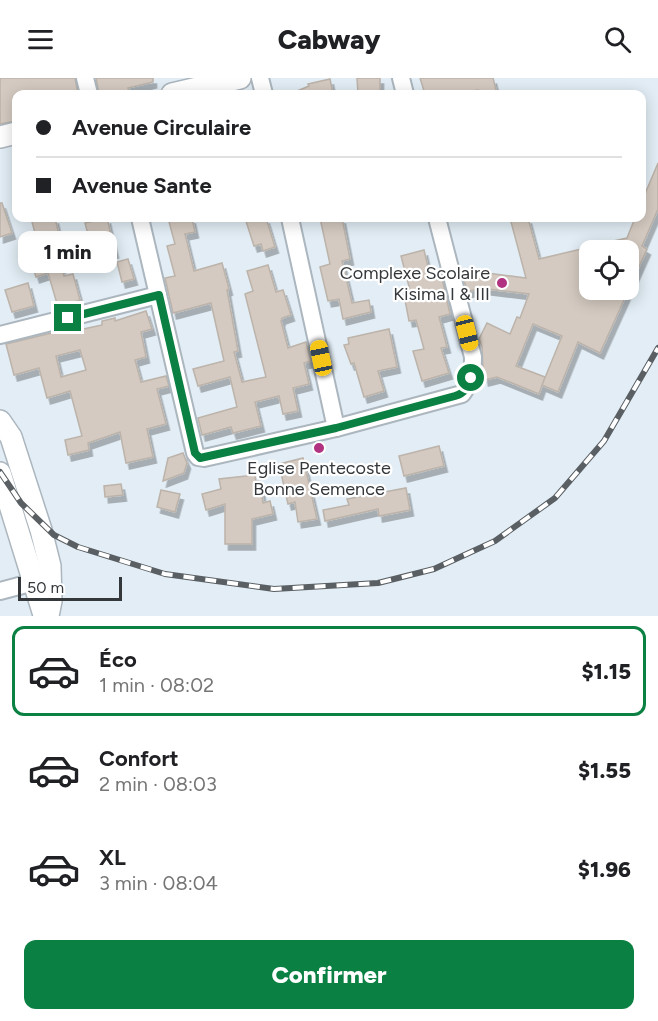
<!DOCTYPE html>
<html lang="fr">
<meta charset="utf-8">
<style>
:root{--surface:#fff;--page:#f2f2f2;--text:#202124;--muted:#757577;--line:#e0e0e0;--accent:#0b8043}
body{margin:0;font-family:Figtree,sans-serif;background:var(--page);color:var(--text);height:100vh;display:flex;flex-direction:column;font-size:22px;white-space:nowrap}
*{box-sizing:border-box;margin:0}
p{font-size:20px;color:var(--muted)}
.icon{flex:none;width:33px;height:33px;fill:none;stroke:currentColor;stroke-width:2;stroke-linecap:round;stroke-linejoin:round}
.map{position:relative;height:538px;overflow:hidden}
.details{display:flex;flex-direction:column;background:var(--surface);flex:1}
.details>*{flex:none}
.top-card{position:absolute;left:12px;top:12px;width:634px;height:132px;border-radius:12px;box-shadow:0 3px 15px #0003;display:grid;align-content:center;height:132px;padding:0 24px;background:var(--surface)}
.controls{position:absolute;left:579px;top:162px;display:grid;gap:12px}
.controls a{display:grid;place-items:center;width:60px;height:60px;border-radius:12px;background:var(--surface);box-shadow:0 3px 15px #0003;font-size:30px}
.scale{position:absolute;left:18px;bottom:15px;width:104px;box-sizing:border-box;padding-left:6px;border:3px solid #34383b;border-top:0;font-size:16px;line-height:21px;white-space:nowrap;color:#34383b;-webkit-text-stroke:4px #fff;paint-order:stroke}
.end{position:absolute;width:27px;height:27px;margin:-14px;border:8px solid #0b8043;background:#fff;box-shadow:0 0 0 3px #fff}
.from{border-radius:50%}
.bubble{position:absolute;height:42px;border-radius:12px;background:var(--surface);box-shadow:0 3px 15px #0003;font-size:20px;font-weight:800;line-height:42px;text-align:center}
.car{position:absolute;width:18px;height:36px;margin:-18px -9px;border-radius:8px;box-shadow:0 0 4px 2px #0007;background:linear-gradient(#f5c518 24%,#345 0 40%,#f5c518 0 76%,#345 0 86%,#f5c518 0)}
.top-card b{display:flex;align-items:center;gap:21px;height:57px;font-size:22px}
.top-card b+b{border-top:2px solid var(--line)}
.top-card i{width:15px;height:15px;background:var(--text)}
ul{padding:10px 0 0;list-style:none}
li{display:flex;align-items:center;gap:18px;height:90px;margin:0 12px 9px;padding:0 12px;border:3px solid transparent;border-radius:12px}
li div{flex:1}
li b{display:block;font-size:22px}
li em{font-style:normal;font-weight:800}
li.current{border-color:var(--accent)}
li>.icon{width:54px;height:54px;stroke-width:1.5}
.button{display:flex;gap:12px;margin-top:auto;padding:12px 24px}
.button a{flex:1;height:69px;border-radius:12px;background:var(--accent);color:#fff;font-size:24px;font-weight:800;line-height:69px;text-align:center}
header{display:flex;justify-content:space-between;align-items:center;height:78px;padding:0 24px;background:var(--surface);font-size:27px;font-weight:800}
.map>svg:first-child{display:block}
.building{fill:#d4cac1;stroke:#bcb3aa;stroke-width:1.5;fill-rule:evenodd;filter:url(#shadow)}
.lines{fill:none;stroke-linecap:round;stroke-linejoin:round}
.minor-casing{stroke:#acb6be;stroke-width:20}
.tertiary-casing{stroke:#acb6be;stroke-width:24}
.minor{stroke:#fff;stroke-width:16}
.tertiary{stroke:#fff;stroke-width:21}
.rail-casing{stroke:#5a5f63;stroke-width:6}
.rail{stroke:#fff;stroke-width:4;stroke-dasharray:11;stroke-linecap:butt}
.route{stroke:#0b8043;stroke-width:8}
.poi-dot{fill:#b13281;stroke:#fff;stroke-width:2}
.labels{text-anchor:middle;stroke-width:4.5;stroke-linejoin:round;paint-order:stroke}
.poi-label{font-size:18px;fill:#34383b;stroke:#fff;text-anchor:end}
</style>
<header><svg class="icon" aria-label="menu" viewBox="0 0 24 24"><path d="M4 6h16M4 12h16M4 18h16"/></svg>Cabway<svg class="icon" aria-label="search" viewBox="0 0 24 24"><circle cx="10" cy="10" r="6"/><path d="M15 15l6 6"/></svg></header>
<div class="map">
<svg width="658" height="538" viewBox="0 0 658 538">
<defs>
<filter id="shadow"><feDropShadow dx="3.5" dy="6" stdDeviation="0" flood-color="#0004"/></filter>
</defs>
<rect width="100%" height="100%" fill="#e2edf5"/>
<g class="building">
<path d="M 0,0 L 75,0 L 78,16 L 16,16 L 16,43 L 0,46 Z"/>
<path d="M 96,0 L 153,0 L 153,4 L 128,10 L 129,13 L 115,16 L 99,16 Z"/>
<path d="M 357,0 L 380,0 L 380,16 L 358,16 Z"/>
<path d="M 420,0 L 493,0 L 497,16 L 479,16 L 478,12 L 461,16 L 425,16 Z"/>
<path d="M 330,1 L 333,16 L 290,16 L 309,8 L 308,6 Z"/>
<path d="M 658,85 L 658,131 L 642,168 L 647,171 L 600,275 L 578,264 L 558,314 L 542,307 L 562,258 L 533,246 L 516,288 L 545,299 L 539,316 L 497,299 L 485,302 L 483,292 L 482,269 L 479,261 L 487,245 L 510,256 L 517,239 L 520,240 L 529,216 L 480,210 L 467,214 L 464,202 L 487,195 L 526,200 L 510,140 L 528,140 L 539,181 L 590,169 L 590,212 L 628,212 L 628,172 L 591,172 L 591,168 L 627,160 L 635,140 L 642,140 L 642,123 Z"/>
<path d="M 0,125 L 2,125 L 12,155 L 0,159 Z"/>
<path d="M 31,140 L 55,140 L 63,174 L 58,176 L 64,198 L 73,196 L 80,222 L 58,229 L 48,195 L 36,199 L 32,186 L 38,184 L 32,160 L 36,159 Z"/>
<path d="M 107,140 L 115,174 L 83,183 L 78,163 L 89,160 L 85,145 Z"/>
<path d="M 168,140 L 192,140 L 195,154 L 185,156 L 194,193 L 222,185 L 229,211 L 227,212 L 238,273 L 234,274 L 242,304 L 266,299 L 245,216 L 253,213 L 247,193 L 268,187 L 276,214 L 283,212 L 291,237 L 282,240 L 281,243 L 288,270 L 306,264 L 311,283 L 304,285 L 309,306 L 293,310 L 298,333 L 283,336 L 279,318 L 255,324 L 261,348 L 233,355 L 231,349 L 202,357 L 198,340 L 237,329 L 230,299 L 198,308 L 193,291 L 224,283 L 211,225 L 173,235 L 165,200 L 175,198 L 167,168 L 175,166 Z"/>
<path d="M 245,140 L 266,140 L 275,169 L 263,173 L 261,166 L 254,168 Z"/>
<path d="M 320,140 L 342,140 L 350,181 L 342,183 L 352,225 L 369,222 L 371,234 L 343,241 L 339,221 L 328,223 L 320,189 L 330,186 Z"/>
<path d="M 424,172 L 431,202 L 442,200 L 450,236 L 439,239 L 447,269 L 441,270 L 449,295 L 422,303 L 413,273 L 424,271 L 416,242 L 409,243 L 404,217 L 411,216 L 401,178 Z"/>
<path d="M 128,181 L 134,201 L 122,204 L 117,184 Z"/>
<path d="M 28,205 L 34,228 L 12,234 L 5,212 Z"/>
<path d="M 146,233 L 152,251 L 141,254 L 146,279 L 135,282 L 141,304 L 166,298 L 169,308 L 157,311 L 166,346 L 147,351 L 153,379 L 126,385 L 120,354 L 88,365 L 89,372 L 68,377 L 65,362 L 82,358 L 70,313 L 47,320 L 39,290 L 14,297 L 6,266 L 64,252 L 65,255 L 102,247 L 102,243 L 115,240 L 115,243 ZM 80,272 L 86,292 L 61,299 L 56,278 Z"/>
<path d="M 389,251 L 397,289 L 378,293 L 384,313 L 364,319 L 354,285 L 351,286 L 344,267 L 349,266 L 348,260 Z"/>
<path d="M 439,368 L 444,388 L 404,398 L 399,378 Z"/>
<path d="M 183,375 L 187,385 L 184,395 L 163,403 L 168,380 Z"/>
<path d="M 303,380 L 317,441 L 298,444 L 295,424 L 288,426 L 279,386 Z"/>
<path d="M 255,397 L 257,410 L 261,409 L 263,425 L 270,423 L 273,436 L 252,441 L 252,466 L 225,466 L 225,426 L 206,432 L 202,416 L 221,411 L 219,401 Z"/>
<path d="M 121,406 L 123,417 L 105,419 L 104,408 Z"/>
<path d="M 406,410 L 410,432 L 379,438 L 378,431 L 325,443 L 323,432 L 349,427 L 347,421 Z"/>
<path d="M 161,412 L 180,416 L 175,434 L 157,429 Z"/>
</g>
<g class="lines">
<defs>
<g id="minor">
<path d="M 85,0 L 89,16"/>
<path d="M 260,0 L 264,16"/>
<path d="M 401,0 L 405,16"/>
<path d="M 140,140 L 195,375 L 198,379 L 204,380 L 336,350 L 462,316 C 471,304 473,293 473,279 L 437,140"/>
<path d="M 290,140 L 336,350"/>
<path d="M 0,257 L 158,217"/>
<path d="M 0,513 L 34,504"/>
</g>
<g id="tertiary">
<path d="M 172,16 L 240,0"/>
<path d="M 0,59 L 16,55"/>
<path d="M 0,343 L 11,359 L 41,452 L 50,488 L 51,523 L 48,538"/>
<path d="M 0,395 L 44,537"/>
</g>
</defs>
<use href="#minor" class="minor-casing"/>
<use href="#tertiary" class="tertiary-casing"/>
<use href="#minor" class="minor"/>
<use href="#tertiary" class="tertiary"/>
<defs>
<path id="rail" d="M 0,394 L 21,425 L 54,457 L 78,469 L 165,496 L 274,511 L 378,505 L 434,491 L 495,463 L 555,420 L 604,363 L 658,270"/>
</defs>
<use href="#rail" class="rail-casing"/>
<use href="#rail" class="rail"/>
</g>
<g class="lines">
<path class="route" d="M 68,240 L 159,217 L 195,375 L 200,380 L 336,350 L 455,318 C 465,315 468,309 471,300"/>
</g>
<g class="poi-dot">
<circle cx="502" cy="205" r="6"/>
<circle cx="319" cy="370" r="6"/>
</g>
<g class="labels">
<g class="poi-label">
<text x="490" y="201">Complexe Scolaire<tspan x="490" dy="21">Kisima I &amp; III</tspan></text>
<text x="319" y="396" text-anchor="middle">Eglise Pentecoste<tspan x="319" dy="21">Bonne Semence</tspan></text>
</g>
</g>
</svg>
<div class="controls">
<a><svg class="icon" aria-label="locate" viewBox="0 0 24 24"><circle cx="12" cy="12" r="6"/><path d="M12 2v4M12 18v4M2 12h4M18 12h4"/></svg></a>
</div>
<div class="scale">50 m</div>
<i class="end from" style="left:471px;top:300px"></i>
<i class="end" style="left:68px;top:240px"></i>
<div class="bubble" style="left:18px;top:153px;width:99px">1 min</div>
<i class="car" style="left:467px;top:255px;rotate:166deg"></i>
<i class="car" style="left:321px;top:280px;rotate:348deg"></i>
<div class="top-card">
<b><i class="from"></i>Avenue Circulaire</b>
<b><i></i>Avenue Sante</b>
</div>
</div>
<section class="details">
<ul>
<li class="current"><svg class="icon" aria-label="car" viewBox="0 0 24 24"><path d="M5 17H2v-5l4-1 3-4h7l3 4 3 1v5h-3M9 17h6M6 11h13"/><circle cx="7" cy="17" r="2"/><circle cx="17" cy="17" r="2"/></svg><div><b>Éco</b><p>1 min · 08:02</p></div><em>$1.15</em></li>
<li><svg class="icon" aria-label="car" viewBox="0 0 24 24"><path d="M5 17H2v-5l4-1 3-4h7l3 4 3 1v5h-3M9 17h6M6 11h13"/><circle cx="7" cy="17" r="2"/><circle cx="17" cy="17" r="2"/></svg><div><b>Confort</b><p>2 min · 08:03</p></div><em>$1.55</em></li>
<li><svg class="icon" aria-label="car" viewBox="0 0 24 24"><path d="M5 17H2v-5l4-1 3-4h7l3 4 3 1v5h-3M9 17h6M6 11h13"/><circle cx="7" cy="17" r="2"/><circle cx="17" cy="17" r="2"/></svg><div><b>XL</b><p>3 min · 08:04</p></div><em>$1.96</em></li>
</ul>
<div class="button"><a>Confirmer</a></div>
</section>
